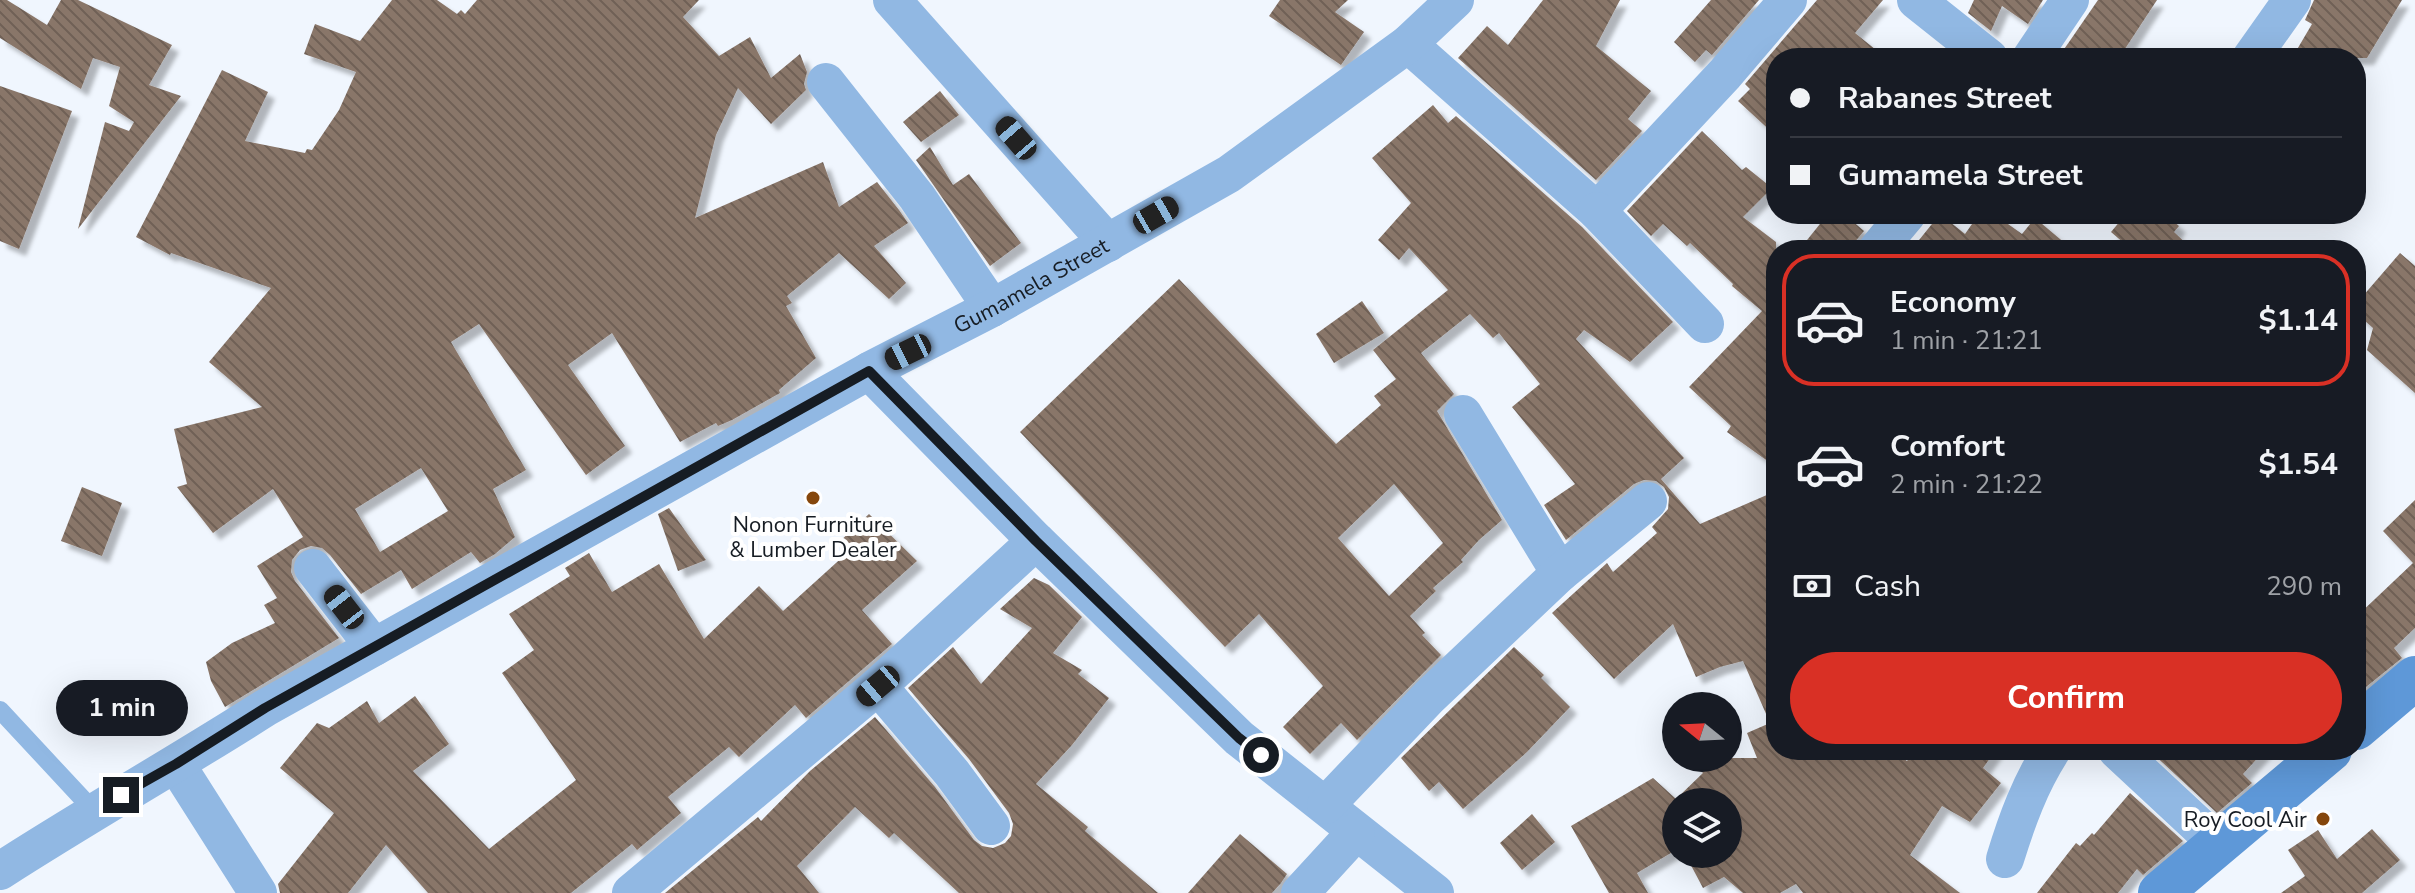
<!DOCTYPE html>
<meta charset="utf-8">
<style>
:root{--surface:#171b24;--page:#20242c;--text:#f1f3f6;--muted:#9ea1a6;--line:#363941;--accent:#d93025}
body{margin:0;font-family:"Nunito Sans",sans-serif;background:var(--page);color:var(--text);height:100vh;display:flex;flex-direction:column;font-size:30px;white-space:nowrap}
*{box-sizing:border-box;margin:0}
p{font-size:26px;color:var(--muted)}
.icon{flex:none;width:44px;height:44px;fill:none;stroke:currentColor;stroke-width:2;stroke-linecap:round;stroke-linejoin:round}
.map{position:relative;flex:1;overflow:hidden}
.panel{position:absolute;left:1766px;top:240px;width:600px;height:520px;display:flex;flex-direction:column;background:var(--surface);border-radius:32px;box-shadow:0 8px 32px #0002}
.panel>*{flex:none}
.top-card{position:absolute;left:1766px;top:48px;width:600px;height:176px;border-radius:32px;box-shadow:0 8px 32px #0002;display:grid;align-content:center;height:176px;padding:0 24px;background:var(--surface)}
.needle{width:52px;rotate:288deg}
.buttons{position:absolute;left:1662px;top:692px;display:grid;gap:16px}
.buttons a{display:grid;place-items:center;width:80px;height:80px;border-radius:50%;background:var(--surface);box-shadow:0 8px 32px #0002;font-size:40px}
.end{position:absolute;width:36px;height:36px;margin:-18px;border:10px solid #161c23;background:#fff;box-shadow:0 0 0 4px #fff}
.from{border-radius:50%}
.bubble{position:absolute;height:56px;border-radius:28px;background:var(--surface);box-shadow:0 8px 32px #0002;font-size:26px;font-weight:700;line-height:56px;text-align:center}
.car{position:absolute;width:24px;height:48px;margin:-24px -12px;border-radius:10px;box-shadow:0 0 6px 2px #0007;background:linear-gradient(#222 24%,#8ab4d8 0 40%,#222 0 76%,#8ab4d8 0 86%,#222 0)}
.top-card b{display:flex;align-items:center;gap:28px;height:76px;font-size:30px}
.top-card b+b{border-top:2px solid var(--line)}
.top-card i{width:20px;height:20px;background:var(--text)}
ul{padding:14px 0 0;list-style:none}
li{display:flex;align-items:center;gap:24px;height:132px;margin:0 16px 12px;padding:0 8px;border:4px solid transparent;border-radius:32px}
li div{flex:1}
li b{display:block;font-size:30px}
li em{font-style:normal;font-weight:700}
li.active{border-color:var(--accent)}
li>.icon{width:72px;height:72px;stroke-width:1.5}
.pay{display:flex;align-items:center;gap:20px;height:88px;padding:0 24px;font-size:30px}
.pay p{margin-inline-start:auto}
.action{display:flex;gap:16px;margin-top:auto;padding:16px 24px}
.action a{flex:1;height:92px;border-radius:48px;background:var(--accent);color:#fff;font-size:32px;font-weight:700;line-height:92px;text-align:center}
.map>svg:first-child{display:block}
.building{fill:url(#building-back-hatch);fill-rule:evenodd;filter:url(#shadow)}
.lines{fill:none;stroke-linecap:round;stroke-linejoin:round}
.service{stroke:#91b8e3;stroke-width:18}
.minor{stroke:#91b8e3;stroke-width:38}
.secondary{stroke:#5e98d8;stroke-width:44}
.route{stroke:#161c23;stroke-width:10}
.poi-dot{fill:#86470c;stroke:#fff;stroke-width:3}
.labels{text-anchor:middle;stroke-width:8;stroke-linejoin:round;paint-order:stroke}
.street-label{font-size:22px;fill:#161c23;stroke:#fff}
.poi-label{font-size:22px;fill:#161c23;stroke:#fff}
</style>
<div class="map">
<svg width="2415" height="893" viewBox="0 0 2415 893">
<defs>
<pattern id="building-back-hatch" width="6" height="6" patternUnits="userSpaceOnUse" patternTransform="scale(2)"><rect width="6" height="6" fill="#897669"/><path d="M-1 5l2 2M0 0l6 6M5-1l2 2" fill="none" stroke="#6f6056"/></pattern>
<filter id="shadow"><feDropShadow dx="7" dy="7" stdDeviation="2" flood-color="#0004"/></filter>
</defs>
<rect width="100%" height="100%" fill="#f0f6fe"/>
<g class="building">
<path d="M 0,0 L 7,0 L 47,25 L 61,0 L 78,0 L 172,45 L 149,85 L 181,96 L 78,229 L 105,122 L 129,131 L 134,122 L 109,106 L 120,67 L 93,58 L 81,89 L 0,38 Z"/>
<path d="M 392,0 L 437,0 L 457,14 L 461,10 L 465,14 L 477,0 L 699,0 L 683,17 L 719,56 L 750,37 L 771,78 L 800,54 L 807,72 L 804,84 L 806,90 L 771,124 L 738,88 L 716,135 L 695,218 L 823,162 L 839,207 L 877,182 L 899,210 L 908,223 L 874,246 L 906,283 L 889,299 L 839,253 L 787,296 L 792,303 L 786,306 L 816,358 L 779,390 L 780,393 L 732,420 L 718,426 L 716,423 L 680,442 L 612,333 L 568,365 L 625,446 L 586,475 L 479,324 L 451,342 L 526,470 L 493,489 L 515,537 L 495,554 L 480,563 L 471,552 L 412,589 L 401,570 L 361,594 L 330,555 L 322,548 L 311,546 L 300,550 L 292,560 L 291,572 L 295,581 L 339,638 L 225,707 L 211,681 L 206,662 L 232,643 L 275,623 L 264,605 L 277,598 L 257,566 L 303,537 L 273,489 L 213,533 L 177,487 L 187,484 L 174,429 L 262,407 L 209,362 L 271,288 L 171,253 L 170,255 L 136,237 L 222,70 L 268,92 L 245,141 L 305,153 L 307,149 L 312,150 L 339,110 L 356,72 L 304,54 L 315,24 L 360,41 ZM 421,468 L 448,511 L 380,552 L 355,509 Z"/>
<path d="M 1280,0 L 1348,0 L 1335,12 L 1364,32 L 1341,65 L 1269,16 Z"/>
<path d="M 1543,0 L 1620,0 L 1596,46 L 1651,91 L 1628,119 L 1642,131 L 1596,180 L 1458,58 L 1487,26 L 1508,45 Z"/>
<path d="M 1711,0 L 1759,0 L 1712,55 L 1706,50 L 1695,62 L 1674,42 Z"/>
<path d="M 1817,0 L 1883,0 L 1855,33 L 1886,58 L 1776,58 L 1776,136 L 1738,101 L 1750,89 L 1745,84 Z"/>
<path d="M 1974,0 L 2043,0 L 2028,24 L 2002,6 L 1991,31 L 1968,13 Z"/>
<path d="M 2098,0 L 2157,0 L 2119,58 L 2058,58 Z"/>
<path d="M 2314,0 L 2402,0 L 2367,58 L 2292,58 L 2312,24 L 2305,20 Z"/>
<path d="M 0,86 L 72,111 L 19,249 L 0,241 Z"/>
<path d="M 940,91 L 959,115 L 921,142 L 903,122 Z"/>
<path d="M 1433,105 L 1448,123 L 1456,116 L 1582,227 L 1673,322 L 1630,362 L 1584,330 L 1576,339 L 1684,458 L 1661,479 L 1700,524 L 1776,491 L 1776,750 L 1892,750 L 1907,761 L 1915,750 L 1996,750 L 1983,768 L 2001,783 L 1970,822 L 1942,806 L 1910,855 L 1960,893 L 1803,893 L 1796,884 L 1780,893 L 1743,893 L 1724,877 L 1703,888 L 1685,854 L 1728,854 L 1728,802 L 1676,802 L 1676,850 L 1637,873 L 1648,893 L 1609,893 L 1571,826 L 1653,778 L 1676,799 L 1703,773 L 1689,758 L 1757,758 L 1747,733 L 1770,723 L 1743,661 L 1720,667 L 1696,677 L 1673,624 L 1614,679 L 1552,613 L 1607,563 L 1613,572 L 1657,533 L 1652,527 L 1668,509 L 1669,497 L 1664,487 L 1656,481 L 1644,480 L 1634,484 L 1566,540 L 1544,505 L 1575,484 L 1512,407 L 1540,384 L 1499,333 L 1493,338 L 1470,314 L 1421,353 L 1454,394 L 1437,411 L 1502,520 L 1479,540 L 1461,560 L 1463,562 L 1433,588 L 1436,591 L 1410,616 L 1425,633 L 1422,635 L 1441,655 L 1357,740 L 1341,723 L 1310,754 L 1283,727 L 1323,686 L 1259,614 L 1225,647 L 1020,432 L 1179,279 L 1336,444 L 1381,405 L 1374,396 L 1396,379 L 1373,350 L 1448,290 L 1409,248 L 1399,260 L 1378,240 L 1411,203 L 1372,158 ZM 1394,484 L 1443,543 L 1389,596 L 1338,538 Z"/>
<path d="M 1702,131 L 1742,170 L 1746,167 L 1772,188 L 1743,217 L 1776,242 L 1776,467 L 1727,432 L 1731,426 L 1689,387 L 1762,311 L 1732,286 L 1733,284 L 1690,243 L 1687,246 L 1663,224 L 1651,236 L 1627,211 Z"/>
<path d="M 930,147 L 953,185 L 969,174 L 1021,243 L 990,266 L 916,160 Z"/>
<path d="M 1828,214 L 1844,214 L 1864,231 L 1848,250 L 1799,250 Z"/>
<path d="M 1940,214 L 1965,234 L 1979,214 L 1994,214 L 2022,234 L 2035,218 L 2073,250 L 1911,250 Z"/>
<path d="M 2126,214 L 2165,214 L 2179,226 L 2174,232 L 2193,250 L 2132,250 L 2111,232 Z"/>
<path d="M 2400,253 L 2415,266 L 2415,393 L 2367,350 L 2373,328 L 2356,313 L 2356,304 Z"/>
<path d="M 1362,301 L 1384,333 L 1334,363 L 1316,334 Z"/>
<path d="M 82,487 L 122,503 L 102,556 L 61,541 Z"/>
<path d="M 2415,500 L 2415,628 L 2394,648 L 2402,658 L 2356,695 L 2356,617 L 2413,563 L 2383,531 Z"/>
<path d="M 669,508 L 706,560 L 678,571 L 658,514 Z"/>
<path d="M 869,514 L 917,561 L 862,610 L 892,644 L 806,718 L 795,705 L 739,757 L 729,747 L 668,797 L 681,813 L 637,850 L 632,844 L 571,893 L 428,893 L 386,845 L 348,893 L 280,893 L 278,884 L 334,813 L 280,768 L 317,723 L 329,728 L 367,701 L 379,723 L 415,696 L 449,744 L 413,771 L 489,849 L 576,780 L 502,673 L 534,650 L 509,614 L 570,576 L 565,568 L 589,553 L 612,592 L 659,564 L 704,639 L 759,586 L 783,611 L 847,553 L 837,544 Z"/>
<path d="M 1034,578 L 1049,585 L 1082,617 L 1053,653 L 1082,670 L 1078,674 L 1109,698 L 1072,745 L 1036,784 L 1088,827 L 1085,831 L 1158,893 L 959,893 L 894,833 L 889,838 L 855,807 L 797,866 L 819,893 L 665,893 L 758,817 L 761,821 L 810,771 L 875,717 L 935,787 L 974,840 L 982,846 L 993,848 L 1005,843 L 1011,836 L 1013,824 L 1009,813 L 969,759 L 908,688 L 953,647 L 981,684 L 1032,628 L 1000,609 Z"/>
<path d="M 1514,647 L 1544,675 L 1541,678 L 1570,707 L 1527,752 L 1463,809 L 1439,782 L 1429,791 L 1401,758 Z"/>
<path d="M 2149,750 L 2265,750 L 2243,774 L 2252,783 L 2217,813 Z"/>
<path d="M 2130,793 L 2183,841 L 2143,875 L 2137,869 L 2118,893 L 2037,893 L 2076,843 L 2080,846 L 2092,833 L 2094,835 Z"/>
<path d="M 1532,814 L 1555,842 L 1522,870 L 1500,843 Z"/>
<path d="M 2372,829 L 2400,860 L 2362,893 L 2281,893 L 2305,876 L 2288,850 L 2318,830 L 2337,859 Z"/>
<path d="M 1240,834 L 1287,874 L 1281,883 L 1272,893 L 1188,893 Z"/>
</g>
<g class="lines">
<path class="service" d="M 0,710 L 94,811"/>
<g class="minor">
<path d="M 892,0 L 1108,243"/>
<path d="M 1916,0 L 1989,58"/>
<path d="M 1408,44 L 1597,211 L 1725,74 L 1788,0"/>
<path d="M 2031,58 L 2070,0"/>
<path d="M 2251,58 L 2292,0"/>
<path d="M 826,82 L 917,197 L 992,308"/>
<path d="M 1597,211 L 1705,324"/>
<path d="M 1877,250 L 1907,214"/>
<path d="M 869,371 L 1036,541 L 1239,738 L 1435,893"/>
<path d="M 1463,414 L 1560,573"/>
<path d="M 313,568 L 374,647"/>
<path d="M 878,686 L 952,773 L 991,826"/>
<path d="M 2117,750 L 2218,844"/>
<path d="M 176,764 L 258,893"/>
<path d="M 1326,805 L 1429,697 L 1560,573 L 1648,501"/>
<path d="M 2005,859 C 2017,820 2030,784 2052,750"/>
<path id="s1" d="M 0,871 C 87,815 177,764 265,708 L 869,371 L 992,308 L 1229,174 L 1408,44 L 1455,0"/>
<path d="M 631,893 L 878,686 L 1036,541"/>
<path d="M 1300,893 L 1356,832"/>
</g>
<g class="secondary">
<path d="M 2356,728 L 2415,678"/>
<path d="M 2160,893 L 2330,750"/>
</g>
</g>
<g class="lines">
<path class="route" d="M 121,795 L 176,764 L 265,708 L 869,371 L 1036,541 L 1239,738 L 1261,755"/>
</g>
<g class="poi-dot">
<circle cx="813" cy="498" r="8"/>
<circle cx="2323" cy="819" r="8"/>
</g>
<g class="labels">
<g class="street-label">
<text dy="8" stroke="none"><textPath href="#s1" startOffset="1186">Gumamela Street</textPath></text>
</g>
<g class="poi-label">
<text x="813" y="532">Nonon Furniture<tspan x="813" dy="25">&amp; Lumber Dealer</tspan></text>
<text x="2307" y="827" text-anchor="end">Roy Cool Air</text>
</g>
</g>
</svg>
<div class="buttons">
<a><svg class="needle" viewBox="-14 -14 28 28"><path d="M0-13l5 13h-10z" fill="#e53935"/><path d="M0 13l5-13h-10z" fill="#9ea1a6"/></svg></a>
<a><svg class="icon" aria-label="layers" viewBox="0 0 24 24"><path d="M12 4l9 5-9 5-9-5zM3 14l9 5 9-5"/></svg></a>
</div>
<i class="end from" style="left:1261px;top:755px"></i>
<i class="end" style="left:121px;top:795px"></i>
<div class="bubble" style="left:56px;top:680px;width:132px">1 min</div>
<i class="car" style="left:1016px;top:138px;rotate:319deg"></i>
<i class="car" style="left:1156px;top:215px;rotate:60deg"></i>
<i class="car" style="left:908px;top:352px;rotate:244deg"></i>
<i class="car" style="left:344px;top:607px;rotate:322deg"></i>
<i class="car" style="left:878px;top:686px;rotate:230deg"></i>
<div class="top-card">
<b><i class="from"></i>Rabanes Street</b>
<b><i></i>Gumamela Street</b>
</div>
<section class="panel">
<ul>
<li class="active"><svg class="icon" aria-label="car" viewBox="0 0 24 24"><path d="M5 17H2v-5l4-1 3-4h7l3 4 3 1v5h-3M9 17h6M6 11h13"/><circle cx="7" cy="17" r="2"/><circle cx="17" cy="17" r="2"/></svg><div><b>Economy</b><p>1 min · 21:21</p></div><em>$1.14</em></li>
<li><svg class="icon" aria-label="car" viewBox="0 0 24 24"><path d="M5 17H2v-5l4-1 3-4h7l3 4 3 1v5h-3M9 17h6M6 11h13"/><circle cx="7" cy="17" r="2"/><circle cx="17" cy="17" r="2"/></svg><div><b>Comfort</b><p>2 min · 21:22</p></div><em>$1.54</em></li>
</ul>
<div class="pay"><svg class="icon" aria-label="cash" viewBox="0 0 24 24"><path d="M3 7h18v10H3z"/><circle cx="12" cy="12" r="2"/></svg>Cash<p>290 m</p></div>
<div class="action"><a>Confirm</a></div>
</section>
</div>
